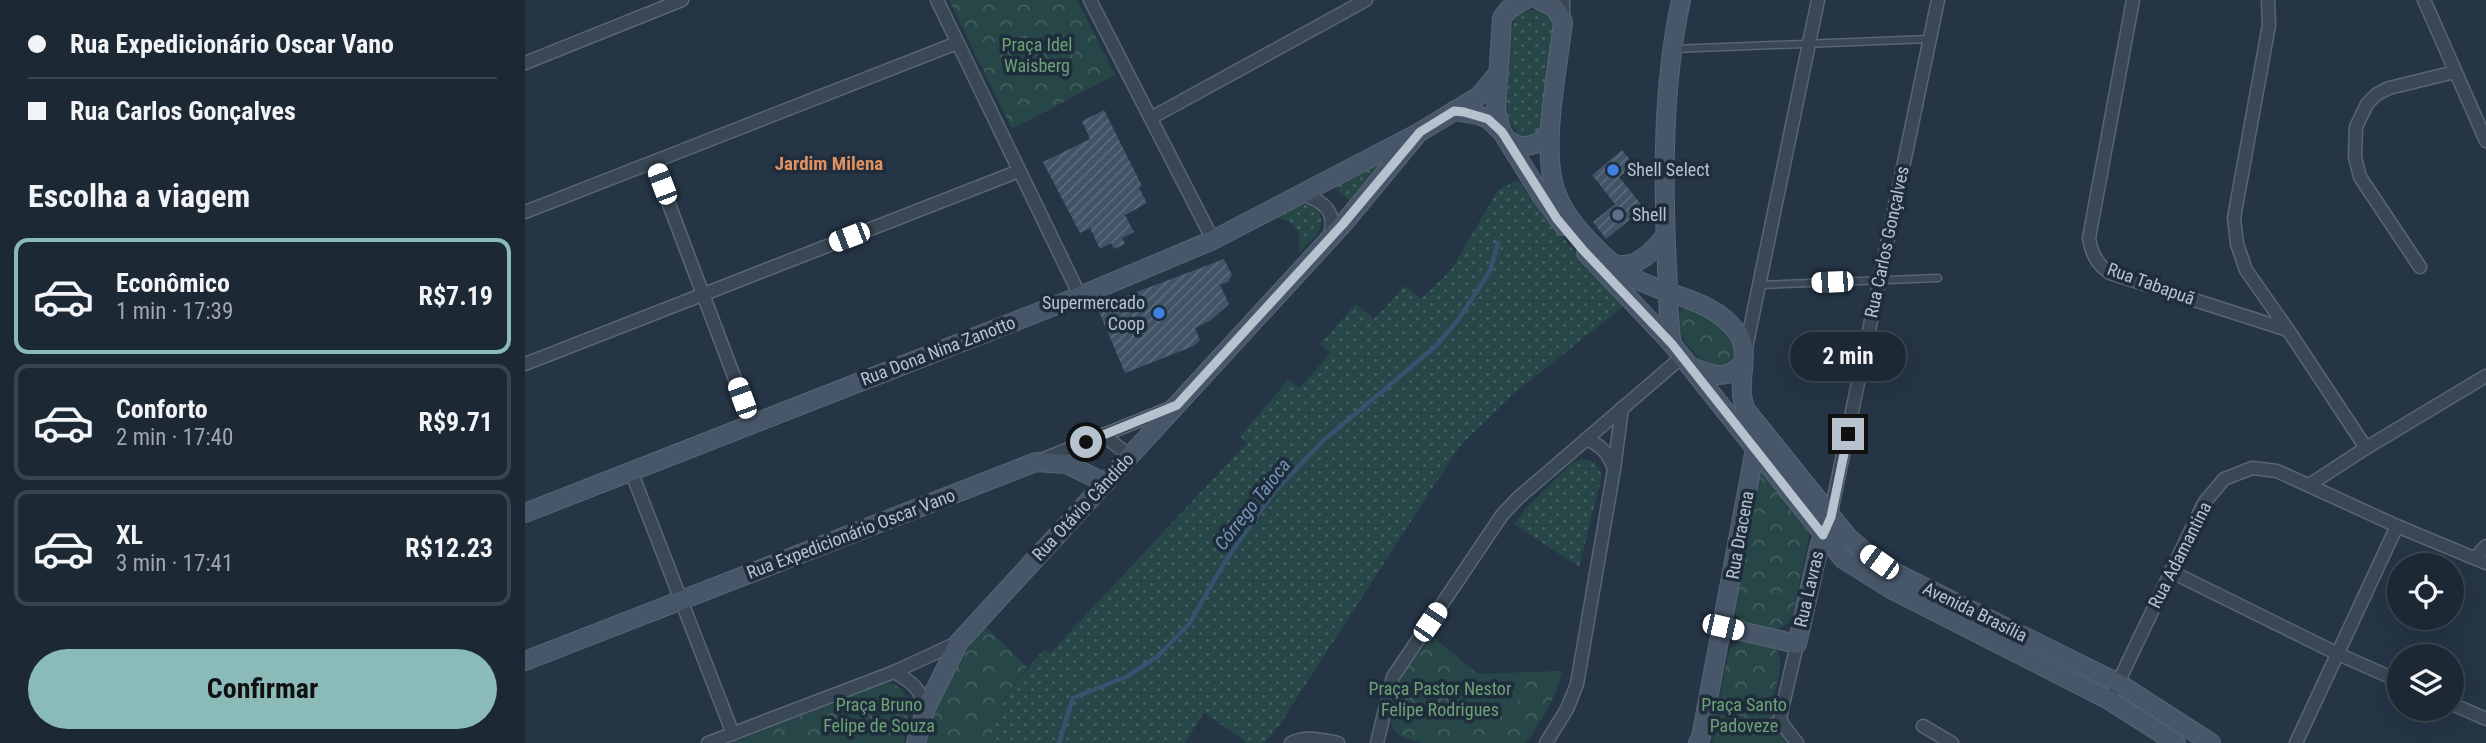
<!DOCTYPE html>
<html lang="pt">
<meta charset="utf-8">
<style>
:root{--surface:#1c2834;--page:#25303c;--text:#f1f3f6;--muted:#a0a6ac;--line:#3a444f;--accent:#8bbbb9}
body{margin:0;font-family:"Roboto Condensed",sans-serif;background:var(--page);color:var(--text);height:100vh;display:flex;flex-direction:column;font-size:26px;white-space:nowrap}
*{box-sizing:border-box;margin:0}
p{font-size:23px;color:var(--muted)}
.icon{flex:none;width:38px;height:38px;fill:none;stroke:currentColor;stroke-width:2;stroke-linecap:round;stroke-linejoin:round}
.map{position:relative;flex:1;overflow:hidden}
.drawer{display:flex;flex-direction:column;background:var(--surface);width:525px}
.drawer>*{flex:none}
.banner{display:grid;align-content:center;height:154px;padding:0 28px;background:var(--surface)}
.tools{position:absolute;left:1862px;top:553px;display:grid;gap:14px}
.tools a{display:grid;place-items:center;width:77px;height:77px;border-radius:50%;background:var(--surface);box-shadow:0 7px 28px #0002,0 0 0 2px var(--line);font-size:35px}
.end{position:absolute;width:32px;height:32px;margin:-16px;border:9px solid #b7c2cf;background:#111;box-shadow:0 0 0 4px #111}
.from{border-radius:50%}
.bubble{position:absolute;height:49px;border-radius:24px;background:var(--surface);box-shadow:0 7px 28px #0002,0 0 0 2px var(--line);font-size:23px;font-weight:700;line-height:49px;text-align:center}
.car{position:absolute;width:21px;height:42px;margin:-21px -10px;border-radius:9px;box-shadow:0 0 5px 2px #0007;background:linear-gradient(#fff 24%,#345 0 40%,#fff 0 76%,#345 0 86%,#fff 0)}
.banner b{display:flex;align-items:center;gap:24px;height:66px;font-size:26px}
.banner b+b{border-top:2px solid var(--line)}
.banner i{width:18px;height:18px;background:var(--text)}
ul{padding:0;list-style:none}
li{display:flex;align-items:center;gap:21px;height:116px;margin:0 14px 10px;padding:0 14px;border:4px solid var(--line);border-radius:14px}
li div{flex:1}
li b{display:block;font-size:26px}
li em{font-style:normal;font-weight:700}
li.current{border-color:var(--accent)}
li>.icon{width:63px;height:63px;stroke-width:1.5}
h2{padding:0 28px;font-size:32px;line-height:84px}
.action{display:flex;gap:14px;margin-top:auto;padding:14px 28px}
.action a{flex:1;height:80px;border-radius:42px;background:var(--accent);color:#111;font-size:28px;font-weight:700;line-height:80px;text-align:center}
main{display:flex;flex:1;min-height:0}
.map>svg:first-child{display:block}
.grass{fill:url(#grass-dots)}
.park{fill:url(#park-crowns)}
.pitch{fill:#274647}
.lines{fill:none;stroke-linecap:round;stroke-linejoin:round}
.stream{stroke:#37526f;stroke-width:4.5}
.building{fill:url(#building-hatch)}
.lane-casing{stroke:#586573;stroke-width:9}
.street-casing{stroke:#586573;stroke-width:15}
.secondary-casing{stroke:#586573;stroke-width:20}
.lane{stroke:#3a4755;stroke-width:6}
.street{stroke:#3a4755;stroke-width:12}
.secondary{stroke:#475669;stroke-width:18}
.route{stroke:#b7c2cf;stroke-width:9}
.shop-dot{fill:#3f7fe0;stroke:#1e2c3b;stroke-width:2.5}
.service-dot{fill:#5c6f8a;stroke:#1e2c3b;stroke-width:2.5}
.labels{text-anchor:middle;stroke-width:7;stroke-linejoin:round;paint-order:stroke}
.park-label{font-size:18px;fill:#6ca275;stroke:#1e2c3b}
.poi-label{font-size:18px;fill:#b7c2cf;stroke:#1e2c3b;text-anchor:start}
.street-label{font-size:18px;fill:#b7c2cf;stroke:#1e2c3b}
.neighbourhood-label{font-size:19px;font-weight:bold;fill:#e19060;stroke:#1e2c3b}
.water-label{font-size:19px;font-style:italic;fill:#7495b5;stroke:#1e2c3b}
</style>
<main>
<section class="drawer">
<div class="banner">
<b><i class="from"></i>Rua Expedicionário Oscar Vano</b>
<b><i></i>Rua Carlos Gonçalves</b>
</div>
<h2>Escolha a viagem</h2>
<ul>
<li class="current"><svg class="icon" aria-label="car" viewBox="0 0 24 24"><path d="M5 17H2v-5l4-1 3-4h7l3 4 3 1v5h-3M9 17h6M6 11h13"/><circle cx="7" cy="17" r="2"/><circle cx="17" cy="17" r="2"/></svg><div><b>Econômico</b><p>1 min · 17:39</p></div><em>R$7.19</em></li>
<li><svg class="icon" aria-label="car" viewBox="0 0 24 24"><path d="M5 17H2v-5l4-1 3-4h7l3 4 3 1v5h-3M9 17h6M6 11h13"/><circle cx="7" cy="17" r="2"/><circle cx="17" cy="17" r="2"/></svg><div><b>Conforto</b><p>2 min · 17:40</p></div><em>R$9.71</em></li>
<li><svg class="icon" aria-label="car" viewBox="0 0 24 24"><path d="M5 17H2v-5l4-1 3-4h7l3 4 3 1v5h-3M9 17h6M6 11h13"/><circle cx="7" cy="17" r="2"/><circle cx="17" cy="17" r="2"/></svg><div><b>XL</b><p>3 min · 17:41</p></div><em>R$12.23</em></li>
</ul>
<div class="action"><a>Confirmar</a></div>
</section>
<div class="map">
<svg width="1961" height="743" viewBox="0 0 1961 743">
<defs>
<pattern id="grass-dots" width="8" height="8" patternUnits="userSpaceOnUse" patternTransform="scale(1.75)"><rect width="8" height="8" fill="#274647"/><path d="M2 2h.1M6 6h.1" fill="none" stroke="#445f60" stroke-width="1.8" stroke-linecap="round"/></pattern>
<pattern id="park-crowns" width="20" height="18" patternUnits="userSpaceOnUse" patternTransform="scale(1.75)"><rect width="20" height="18" fill="#274647"/><path d="M2 6a3 3 0 1 1 6 0M12 15a3 3 0 1 1 6 0" fill="none" stroke="#445f60"/></pattern>
<pattern id="building-hatch" width="6" height="6" patternUnits="userSpaceOnUse" patternTransform="scale(1.75)"><rect width="6" height="6" fill="#405466"/><path d="M-1 1l2-2M0 6l6-6M5 7l2-2" fill="none" stroke="#596b7b"/></pattern>
</defs>
<rect width="100%" height="100%" fill="#253546"/>
<g class="grass">
<path d="M 1012,9 C 1024,14 1029,17 1029,31 L 1016,135 L 996,139 L 984,121 L 982,105 L 985,31 L 992,15 Z"/>
<path d="M 871,151 L 825,201 L 806,183 Z"/>
<path d="M 993,180 L 1020,218 L 1099,306 L 988,394 L 934,447 L 755,724 L 739,743 L 722,743 L 679,712 L 660,743 L 461,743 C 469,707 495,675 520,649 L 525,653 L 722,443 L 715,436 L 764,379 L 774,388 L 806,353 L 795,344 L 831,304 L 849,319 L 880,286 L 896,299 L 926,270 L 973,190 Z"/>
<path d="M 779,202 L 792,208 C 805,228 786,240 773,254 C 779,232 770,218 746,218 Z"/>
<path d="M 1056,459 L 1070,462 L 1077,475 L 1054,567 L 989,524 L 1003,506 L 1047,463 Z"/>
</g>
<g class="park">
<path d="M 424,0 L 552,0 L 590,75 L 487,129 Z"/>
<path d="M 1165,307 L 1206,331 L 1212,352 C 1195,388 1153,345 1152,319 L 1156,310 Z"/>
<path d="M 1236,470 L 1239,471 L 1285,532 L 1267,618 C 1256,637 1231,628 1214,621 L 1208,610 Z"/>
<path d="M 461,627 L 502,667 L 479,699 L 461,743 L 397,743 C 408,702 431,658 461,627 Z"/>
<path d="M 907,636 L 953,674 L 1037,671 C 1031,699 1017,719 1001,743 L 895,743 L 875,736 L 869,730 L 866,720 L 873,686 L 879,674 Z"/>
<path d="M 1216,641 C 1279,639 1247,679 1247,714 C 1247,726 1254,734 1261,743 L 1187,743 L 1202,659 L 1205,649 Z"/>
<path d="M 366,683 C 393,693 382,721 379,743 L 206,743 L 359,684 Z"/>
</g>
<path class="pitch" d="M 990,673 L 994,713 L 929,718 L 926,678 Z"/>
<g class="lines">
<path class="stream" d="M 534,743 L 548,698 L 603,676 L 632,657 L 664,624 L 701,560 L 750,491 L 799,440 L 911,346 L 933,320 L 965,271 L 973,243"/>
</g>
<g class="building">
<path d="M 579,110 L 617,186 L 614,188 L 622,203 L 600,215 L 609,232 L 597,238 L 600,244 L 589,249 L 586,243 L 575,249 L 565,228 L 555,233 L 518,162 L 565,139 L 557,121 Z"/>
<path d="M 1097,150 L 1109,165 L 1094,177 L 1119,208 L 1081,239 L 1068,222 L 1090,204 L 1067,175 Z"/>
<path d="M 699,259 L 707,275 L 703,282 L 695,285 L 704,304 L 686,320 L 670,328 L 675,340 L 669,346 L 600,373 L 572,307 Z"/>
</g>
<g class="lines">
<defs>
<g id="lane">
<path d="M 1148,49 L 1404,39"/>
<path d="M 1234,285 L 1413,278"/>
</g>
<g id="street">
<path d="M 412,0 L 555,296"/>
<path d="M 565,0 L 688,240"/>
<path d="M 1608,0 L 1564,238 C 1567,255 1572,264 1585,273 L 1763,330 L 1841,448"/>
<path d="M 1743,0 L 1744,25 L 1709,218 L 1712,244 L 1721,270 L 1763,330"/>
<path d="M 1899,0 L 1961,141"/>
<path d="M 1038,22 L 1038,0"/>
<path d="M 0,63 L 157,0"/>
<path d="M 626,118 L 841,0"/>
<path d="M 128,162 L 227,424"/>
<path d="M 776,193 C 799,202 813,211 804,238"/>
<path d="M 0,212 L 432,43"/>
<path d="M 1895,267 L 1835,177 L 1830,157 L 1831,127 L 1842,104 L 1852,94 L 1864,88 L 1930,72"/>
<path d="M 1221,348 L 1293,0"/>
<path d="M 0,364 L 494,171"/>
<path d="M 578,435 L 605,456"/>
<path d="M 1061,439 C 1076,445 1084,454 1089,469"/>
<path d="M 516,460 L 648,407"/>
<path d="M 106,471 L 208,734"/>
<path d="M 1784,485 L 1841,448 L 1961,376"/>
<path d="M 1305,517 L 1413,0"/>
<path d="M 1950,558 L 1961,546"/>
<path d="M 1645,571 L 1813,654 L 1874,681"/>
<path d="M 1272,644 L 1255,718 L 1258,725 L 1272,743"/>
<path d="M 369,672 C 387,682 397,689 399,710"/>
<path d="M 1590,689 L 1679,503 L 1699,479 L 1727,468 L 1752,471 L 1872,526 L 1961,563"/>
<path d="M 1927,704 L 1961,719"/>
<path d="M 1398,726 L 1427,743"/>
<path d="M 183,743 L 369,672 L 434,642"/>
<path d="M 766,743 C 781,735 797,740 813,743"/>
<path d="M 852,743 L 868,677 L 977,515 L 993,498 L 1157,357"/>
<path d="M 1021,743 L 1042,709 L 1052,684 L 1089,469 L 1097,408"/>
<path d="M 1771,743 L 1872,526"/>
</g>
<g id="secondary">
<path d="M 1014,0 L 1030,8 L 1038,22 C 1033,69 1015,149 1031,192 C 1038,212 1053,230 1068,245 C 1083,261 1103,277 1124,285 C 1155,298 1191,303 1212,332 C 1228,353 1209,382 1221,410 L 1323,537 L 1339,551 L 1375,575 L 1593,683 L 1686,743"/>
<path d="M 929,111 L 953,115 L 963,119 L 977,132 L 1016,195 L 1039,226"/>
<path d="M 976,131 L 971,109 L 977,18 L 984,9 L 1000,0"/>
<path d="M 983,140 C 998,151 1014,146 1025,131"/>
<path d="M 1061,253 L 1147,344 L 1318,559 L 1366,589 L 1584,700 L 1651,743"/>
<path d="M 1088,264 C 1111,270 1127,252 1140,236"/>
<path d="M 1147,344 C 1142,319 1144,295 1142,269 C 1138,180 1137,87 1156,0"/>
<path d="M 1165,366 C 1184,374 1200,382 1216,365"/>
<path d="M 0,513 L 555,296 L 688,240 L 895,132 L 954,96 L 973,73"/>
<path d="M 1198,627 L 1272,644 L 1294,547 L 1301,527"/>
<path d="M 0,661 L 511,462 L 541,464 L 581,483"/>
<path d="M 391,743 L 400,710 L 434,642 L 818,224 L 890,137"/>
<path d="M 1173,743 L 1176,737 L 1230,449"/>
</g>
</defs>
<use href="#lane" class="lane-casing"/>
<use href="#street" class="street-casing"/>
<use href="#secondary" class="secondary-casing"/>
<use href="#lane" class="lane"/>
<use href="#street" class="street"/>
<use href="#secondary" class="secondary"/>
</g>
<g class="lines">
<path class="route" d="M 561,442 L 652,405 L 818,224 L 895,132 L 929,111 L 939,112 L 963,119 L 977,132 L 1032,219 L 1058,250 L 1147,344 L 1298,535 L 1306,517 L 1323,434"/>
</g>
<g class="shop-dot">
<circle cx="1088" cy="170" r="7"/>
<circle cx="634" cy="313" r="7"/>
</g>
<circle class="service-dot" cx="1093" cy="215" r="7"/>
<g class="labels">
<g class="park-label">
<text x="512" y="51">Praça Idel<tspan x="512" dy="21">Waisberg</tspan></text>
<text x="915" y="695">Praça Pastor Nestor<tspan x="915" dy="21">Felipe Rodrigues</tspan></text>
<text x="354" y="711">Praça Bruno<tspan x="354" dy="21">Felipe de Souza</tspan></text>
<text x="1219" y="711">Praça Santo<tspan x="1219" dy="21">Padoveze</tspan></text>
</g>
<g class="poi-label">
<text x="1102" y="176">Shell Select</text>
<text x="1107" y="221">Shell</text>
<text x="620" y="309" text-anchor="end">Supermercado<tspan x="620" dy="21">Coop</tspan></text>
</g>
<g class="street-label">
<text transform="translate(1362 242) rotate(-78)" y="6">Rua Carlos Gonçalves</text>
<text transform="translate(1626 284) rotate(20)" y="6">Rua Tabapuã</text>
<text transform="translate(413 351) rotate(-21)" y="6">Rua Dona Nina Zanotto</text>
<text transform="translate(558 507) rotate(-47)" y="6">Rua Otávio Cândido</text>
<text transform="translate(326 534) rotate(-21)" y="6">Rua Expedicionário Oscar Vano</text>
<text transform="translate(1215 535) rotate(-80)" y="6">Rua Dracena</text>
<text transform="translate(1655 555) rotate(-63)" y="6">Rua Adamantina</text>
<text transform="translate(1284 589) rotate(-77)" y="6">Rua Lavras</text>
<text transform="translate(1450 612) rotate(26)" y="6">Avenida Brasília</text>
</g>
<g class="neighbourhood-label">
<text x="304" y="170">Jardim Milena</text>
</g>
<g class="water-label">
<text transform="translate(727 504) rotate(-52)" y="7">Córrego Taioca</text>
</g>
</g>
</svg>
<div class="tools">
<a><svg class="icon" aria-label="locate" viewBox="0 0 24 24"><circle cx="12" cy="12" r="6"/><path d="M12 2v4M12 18v4M2 12h4M18 12h4"/></svg></a>
<a><svg class="icon" aria-label="layers" viewBox="0 0 24 24"><path d="M12 4l9 5-9 5-9-5zM3 14l9 5 9-5"/></svg></a>
</div>
<i class="end from" style="left:561px;top:442px"></i>
<i class="end" style="left:1323px;top:434px"></i>
<div class="bubble" style="left:1265px;top:332px;width:116px">2 min</div>
<i class="car" style="left:137px;top:184px;rotate:339deg"></i>
<i class="car" style="left:324px;top:237px;rotate:249deg"></i>
<i class="car" style="left:1307px;top:282px;rotate:268deg"></i>
<i class="car" style="left:217px;top:398px;rotate:340deg"></i>
<i class="car" style="left:1354px;top:562px;rotate:306deg"></i>
<i class="car" style="left:905px;top:622px;rotate:34deg"></i>
<i class="car" style="left:1198px;top:627px;rotate:103deg"></i>
</div>
</main>
